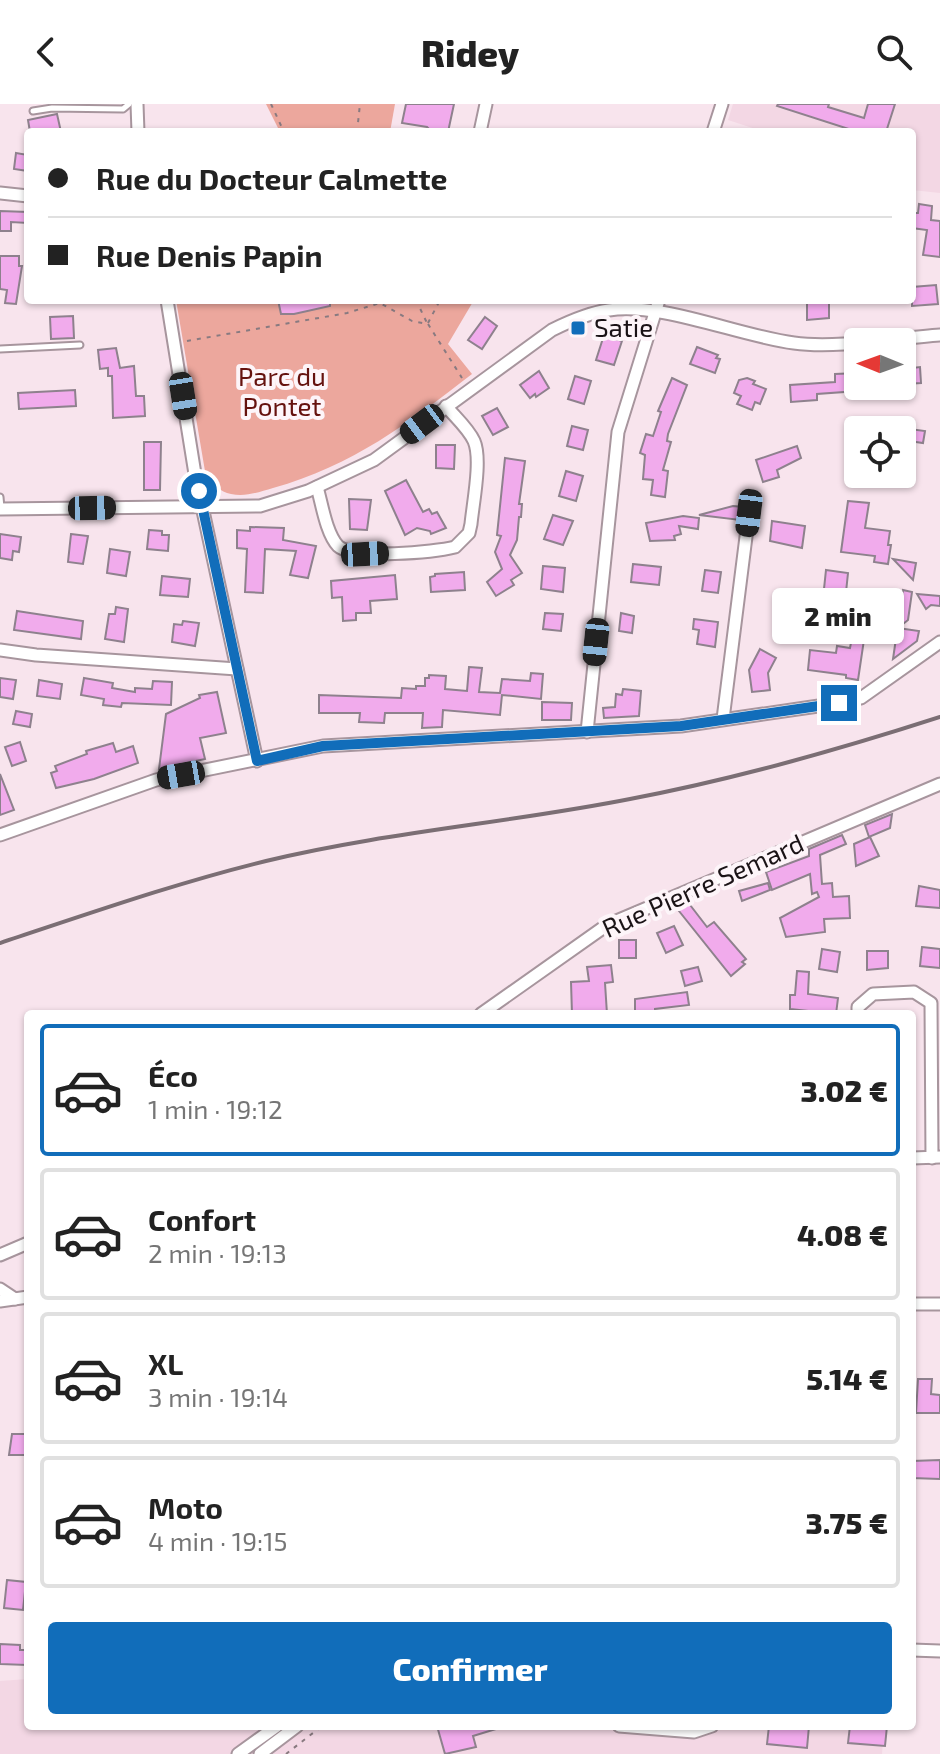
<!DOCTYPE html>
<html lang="fr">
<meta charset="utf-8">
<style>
:root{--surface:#fff;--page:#f2f2f2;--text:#222;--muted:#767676;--line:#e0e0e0;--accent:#116dba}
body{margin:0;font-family:"Exo 2",sans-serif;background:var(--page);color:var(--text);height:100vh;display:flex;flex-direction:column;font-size:30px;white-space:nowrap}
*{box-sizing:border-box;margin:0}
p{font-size:26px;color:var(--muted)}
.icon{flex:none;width:44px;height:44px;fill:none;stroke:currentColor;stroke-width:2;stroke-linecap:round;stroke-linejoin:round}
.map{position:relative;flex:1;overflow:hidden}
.side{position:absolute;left:24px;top:906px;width:892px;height:720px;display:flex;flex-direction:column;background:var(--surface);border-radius:8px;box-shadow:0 2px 6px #0004}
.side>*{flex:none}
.banner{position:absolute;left:24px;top:24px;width:892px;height:176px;border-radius:8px;box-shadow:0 2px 6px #0004;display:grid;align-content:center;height:176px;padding:0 24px;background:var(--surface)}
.needle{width:52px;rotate:271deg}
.controls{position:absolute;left:844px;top:224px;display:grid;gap:16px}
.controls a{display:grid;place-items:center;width:72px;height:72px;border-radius:8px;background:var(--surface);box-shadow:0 2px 6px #0004;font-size:40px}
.end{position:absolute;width:36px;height:36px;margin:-18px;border:10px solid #116dba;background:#fff;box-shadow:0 0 0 4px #fff}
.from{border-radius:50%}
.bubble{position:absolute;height:56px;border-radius:8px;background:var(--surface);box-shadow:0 2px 6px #0004;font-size:26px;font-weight:800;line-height:56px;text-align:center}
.car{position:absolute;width:24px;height:48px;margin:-24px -12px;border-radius:10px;box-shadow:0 0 6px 2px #0007;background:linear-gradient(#222 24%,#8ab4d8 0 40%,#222 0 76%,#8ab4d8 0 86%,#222 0)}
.banner b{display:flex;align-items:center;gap:28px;height:76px;font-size:30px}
.banner b+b{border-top:2px solid var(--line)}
.banner i{width:20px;height:20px;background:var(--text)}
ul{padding:14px 0 0;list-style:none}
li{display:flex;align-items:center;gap:24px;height:132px;margin:0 16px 12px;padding:0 8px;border:4px solid var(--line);border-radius:8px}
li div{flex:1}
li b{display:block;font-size:30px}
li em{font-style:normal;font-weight:800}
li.current{border-color:var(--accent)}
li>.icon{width:72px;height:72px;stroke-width:1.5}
.primary-button{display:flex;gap:16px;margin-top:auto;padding:16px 24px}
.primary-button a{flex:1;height:92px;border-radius:8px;background:var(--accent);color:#fff;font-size:32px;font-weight:800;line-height:92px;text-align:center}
header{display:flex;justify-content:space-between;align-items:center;height:104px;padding:0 24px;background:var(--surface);font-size:36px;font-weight:800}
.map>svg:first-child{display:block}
.built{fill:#f3d7e4}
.green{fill:#eca79d}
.building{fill:#f1abec;stroke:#8e818d;stroke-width:2}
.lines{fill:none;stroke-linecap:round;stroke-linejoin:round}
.lane-casing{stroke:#a7959d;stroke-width:9}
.street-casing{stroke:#a7959d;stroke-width:15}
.path{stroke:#887a80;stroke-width:2;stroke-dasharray:4 6;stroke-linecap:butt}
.lane{stroke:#fff;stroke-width:5}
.street{stroke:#fff;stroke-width:11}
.rail{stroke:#7b6e74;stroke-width:4}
.route{stroke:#116dba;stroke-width:10}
.poi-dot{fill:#116dba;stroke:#fdf5f9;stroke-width:3}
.labels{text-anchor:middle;stroke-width:8;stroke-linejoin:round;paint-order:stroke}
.poi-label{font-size:26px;fill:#1a1316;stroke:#fdf5f9;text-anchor:start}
.park-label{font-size:26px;fill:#65120e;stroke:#fdf5f9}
.street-label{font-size:26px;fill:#1a1316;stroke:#fdf5f9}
</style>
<header><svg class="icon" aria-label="back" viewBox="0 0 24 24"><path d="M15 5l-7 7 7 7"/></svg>Ridey<svg class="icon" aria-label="search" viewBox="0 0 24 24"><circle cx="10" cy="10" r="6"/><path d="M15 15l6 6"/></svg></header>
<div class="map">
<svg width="940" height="1650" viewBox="0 0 940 1650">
<rect width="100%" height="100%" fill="#f8e4ed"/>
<g class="built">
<path d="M 733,0 L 940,0 L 940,89 L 912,86 L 912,28 L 765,28 L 728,16 Z"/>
<path d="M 28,1575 L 28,1622 L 884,1622 L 882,1650 L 0,1650 L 0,1577 Z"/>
</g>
<g class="green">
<path d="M 266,0 L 395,0 L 390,28 L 280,28 Z"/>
<path d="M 176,196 L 474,196 L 448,240 L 472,270 C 409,319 352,362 273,384 C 259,388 246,393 231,390 C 220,388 213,380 206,373 Z"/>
</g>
<g class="building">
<path d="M 406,0 L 454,0 L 448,28 L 432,28 L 427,23 L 402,19 Z"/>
<path d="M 778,0 L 829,0 L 828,3 L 864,14 L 868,0 L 895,0 L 886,28 L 858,28 L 777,2 Z"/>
<path d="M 57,10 L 61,28 L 30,28 L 28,16 Z"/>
<path d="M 16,49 L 28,51 L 28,67 L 14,65 Z"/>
<path d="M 919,100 L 932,102 L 931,116 L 940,117 L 940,153 L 923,151 L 927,126 L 912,124 L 912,109 L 918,109 Z"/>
<path d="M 0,107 L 28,108 L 28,119 L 11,118 L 11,127 L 0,127 Z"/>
<path d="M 0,152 L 19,152 L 19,162 L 22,162 L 16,200 L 5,199 L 7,186 L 0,185 Z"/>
<path d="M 936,181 L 938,200 L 912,202 L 912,183 Z"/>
<path d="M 278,196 L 330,196 L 330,202 L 294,210 L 281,210 Z"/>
<path d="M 807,196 L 829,196 L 829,214 L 807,216 Z"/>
<path d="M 73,212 L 74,234 L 51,235 L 50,213 Z"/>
<path d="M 485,213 L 497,222 L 482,245 L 468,236 Z"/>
<path d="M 604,231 L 622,237 L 614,261 L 596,256 Z"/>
<path d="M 697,243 L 718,251 L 716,254 L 720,255 L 715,269 L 690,260 Z"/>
<path d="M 116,244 L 120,264 L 134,262 L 136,292 L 144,292 L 145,312 L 113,314 L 112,272 L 108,272 L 108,264 L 100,265 L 98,246 Z"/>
<path d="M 912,261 L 912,264 L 920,263 L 921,279 L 905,280 L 905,276 L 902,276 L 902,262 Z"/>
<path d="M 539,267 L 549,284 L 536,293 L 535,290 L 530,294 L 520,281 Z"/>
<path d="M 858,269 L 858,287 L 817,290 L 817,296 L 791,298 L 790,281 L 835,278 L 835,270 Z"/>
<path d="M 575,272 L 591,277 L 584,300 L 568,295 Z"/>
<path d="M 672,274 L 687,281 L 668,330 L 667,337 L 671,338 L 663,366 L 668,367 L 665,393 L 651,391 L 653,376 L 643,375 L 645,351 L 640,349 L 646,330 L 653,332 L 661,308 L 658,307 Z"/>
<path d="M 747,274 L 755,277 L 753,280 L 766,285 L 760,300 L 755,298 L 752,306 L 737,300 L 741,292 L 734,289 L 739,276 Z"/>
<path d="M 75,286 L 76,302 L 19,305 L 18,289 Z"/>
<path d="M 497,304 L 508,323 L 493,331 L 482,312 Z"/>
<path d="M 572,322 L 588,326 L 583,346 L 567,342 Z"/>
<path d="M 902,324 L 925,327 L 923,339 L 902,336 Z"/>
<path d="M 144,338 L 161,338 L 160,386 L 144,386 Z"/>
<path d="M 436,341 L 455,341 L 454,365 L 436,364 Z"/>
<path d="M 797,342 L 801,354 L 777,366 L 779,373 L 763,378 L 756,356 Z"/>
<path d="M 505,354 L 525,357 L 519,400 L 522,400 L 521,413 L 519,413 L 517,436 L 510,451 L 522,469 L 511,476 L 514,481 L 496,492 L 487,478 L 502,465 L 495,448 L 501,432 L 497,431 Z"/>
<path d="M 566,367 L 583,372 L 576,397 L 559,392 Z"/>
<path d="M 406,376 L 423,408 L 429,405 L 432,410 L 437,408 L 446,424 L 431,430 L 430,427 L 417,424 L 405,431 L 385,387 Z"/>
<path d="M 349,395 L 371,396 L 367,426 L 350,425 Z"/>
<path d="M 848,397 L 869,399 L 865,424 L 890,427 L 888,441 L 891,441 L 888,460 L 874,458 L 875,452 L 841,448 Z"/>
<path d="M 733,402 L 743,403 L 740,416 L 699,411 Z"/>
<path d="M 553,411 L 573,417 L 563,441 L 544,435 Z"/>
<path d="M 683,412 L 699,414 L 698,425 L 679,422 L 681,430 L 674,432 L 675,436 L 650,437 L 646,419 Z"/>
<path d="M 772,417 L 805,422 L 802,444 L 770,437 Z"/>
<path d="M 250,423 L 284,424 L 283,436 L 316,442 L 308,474 L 290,471 L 296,447 L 265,445 L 263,489 L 245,488 L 247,445 L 237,444 L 237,426 L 250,427 Z"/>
<path d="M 149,426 L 162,427 L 162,431 L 169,431 L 168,447 L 147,445 Z"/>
<path d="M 0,430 L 21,433 L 19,448 L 13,447 L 12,456 L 0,454 Z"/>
<path d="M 71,430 L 88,432 L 83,460 L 68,458 Z"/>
<path d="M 110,445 L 130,448 L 126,472 L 107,469 Z"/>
<path d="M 893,455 L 916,459 L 913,476 Z"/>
<path d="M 633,460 L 661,463 L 659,481 L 631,478 Z"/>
<path d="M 543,462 L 565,464 L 563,488 L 541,485 Z"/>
<path d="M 705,466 L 721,468 L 718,489 L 702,487 Z"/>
<path d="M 826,466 L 848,469 L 846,488 L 824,485 Z"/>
<path d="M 464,468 L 465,486 L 431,488 L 430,473 L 435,472 L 435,470 Z"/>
<path d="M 395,471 L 397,495 L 370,497 L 371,509 L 356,509 L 356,516 L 343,517 L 342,493 L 332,494 L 331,477 Z"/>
<path d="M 162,472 L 190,475 L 188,493 L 160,491 Z"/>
<path d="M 903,486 L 912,488 L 908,516 L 898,524 L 919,527 L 917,537 L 893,555 Z"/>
<path d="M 917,490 L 940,492 L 940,502 L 931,501 L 926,505 Z"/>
<path d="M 116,503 L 128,505 L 124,538 L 105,535 L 109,510 L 115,510 Z"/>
<path d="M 17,507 L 83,517 L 81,535 L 14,526 Z"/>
<path d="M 545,509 L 563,510 L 561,527 L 543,525 Z"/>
<path d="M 621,509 L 634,512 L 632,529 L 619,527 Z"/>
<path d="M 694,515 L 718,518 L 715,543 L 697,540 L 699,526 L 693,525 Z"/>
<path d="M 183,517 L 199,519 L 195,542 L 172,538 L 174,520 L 182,521 Z"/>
<path d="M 853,528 L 865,529 L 858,576 L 846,574 L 846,571 L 808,566 L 810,546 L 836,549 L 837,542 L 850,544 Z"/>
<path d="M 760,545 L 776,554 L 768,569 L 770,586 L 752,588 L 749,566 Z"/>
<path d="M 469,563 L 482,564 L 479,588 L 500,589 L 502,575 L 530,577 L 531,569 L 543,570 L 541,595 L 502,591 L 500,611 L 443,606 L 442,623 L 422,624 L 423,609 L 385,609 L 384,619 L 359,618 L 360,609 L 319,609 L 319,591 L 401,594 L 402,584 L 416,585 L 416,582 L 425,582 L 425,574 L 429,574 L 429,571 L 446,572 L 445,585 L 467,587 Z"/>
<path d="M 0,574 L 16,576 L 13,595 L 0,593 Z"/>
<path d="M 84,574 L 113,579 L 112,584 L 135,588 L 135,584 L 152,585 L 153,577 L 172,578 L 171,601 L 122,599 L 121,603 L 103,601 L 104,595 L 81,591 Z"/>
<path d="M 39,576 L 62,580 L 60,595 L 37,592 Z"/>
<path d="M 623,585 L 641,587 L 639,612 L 604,614 L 603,604 L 615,603 L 616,590 L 622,591 Z"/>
<path d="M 217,588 L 226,629 L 200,634 L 205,655 L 159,665 L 166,610 L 200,594 L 199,591 Z"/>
<path d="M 542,598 L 572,599 L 571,616 L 542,616 Z"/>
<path d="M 16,607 L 32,610 L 30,623 L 13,620 Z"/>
<path d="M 20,638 L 26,657 L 12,662 L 5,643 Z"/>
<path d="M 113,639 L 116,648 L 133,642 L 138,659 L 94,675 L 56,684 L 51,669 L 57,667 L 55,662 L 87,650 L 86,647 Z"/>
<path d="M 0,670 L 14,706 L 0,711 Z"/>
<path d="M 892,710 L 890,724 L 869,733 L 865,721 Z"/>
<path d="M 842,731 L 846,740 L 820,751 L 822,780 L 832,779 L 833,793 L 849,792 L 850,814 L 824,815 L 825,828 L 786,833 L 780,814 L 819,793 L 817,788 L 812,790 L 810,770 L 772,786 L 766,768 L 809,752 L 809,745 Z"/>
<path d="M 870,733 L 879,752 L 856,762 L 854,740 Z"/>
<path d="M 768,779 L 770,786 L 742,797 L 739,787 Z"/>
<path d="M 919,782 L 940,786 L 940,804 L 916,802 Z"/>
<path d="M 687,797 L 707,823 L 714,818 L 746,855 L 742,858 L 745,860 L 731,872 L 675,802 Z"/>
<path d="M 674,822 L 683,841 L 666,849 L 657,829 Z"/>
<rect x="619" y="836" width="17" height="18"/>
<path d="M 922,843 L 940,845 L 940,864 L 920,862 Z"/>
<path d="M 822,845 L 840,848 L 837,868 L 819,865 Z"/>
<path d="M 867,847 L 888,847 L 888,864 L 867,866 Z"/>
<path d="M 611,861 L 613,878 L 605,879 L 607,910 L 572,910 L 571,878 L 589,877 L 587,863 Z"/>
<path d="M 698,863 L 702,877 L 685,882 L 681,867 Z"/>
<path d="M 797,867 L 809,868 L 808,890 L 838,894 L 836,910 L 790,905 L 790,891 L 795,891 Z"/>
<path d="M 687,888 L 689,901 L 655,905 L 655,910 L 635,910 L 635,895 Z"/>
<path d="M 918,1275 L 932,1275 L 931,1290 L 940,1291 L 940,1309 L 916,1309 Z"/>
<path d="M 12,1330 L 28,1330 L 28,1351 L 9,1351 Z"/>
<path d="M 940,1356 L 940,1375 L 912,1374 L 912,1357 Z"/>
<path d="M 7,1476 L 26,1478 L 23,1506 L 4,1504 Z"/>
<path d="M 0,1540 L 20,1541 L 20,1546 L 28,1546 L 27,1561 L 0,1560 Z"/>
<path d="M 437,1622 L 496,1622 L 496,1625 L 473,1632 L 476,1643 L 445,1650 Z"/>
<path d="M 769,1622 L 809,1622 L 807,1644 L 767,1640 Z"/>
<path d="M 850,1622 L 887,1622 L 885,1642 L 848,1639 Z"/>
</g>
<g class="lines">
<defs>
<g id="lane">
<path d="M 33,7 L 52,4 L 123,5 L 129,0"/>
<path d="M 0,245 L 80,241"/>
<path d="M 0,393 L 1,404"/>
</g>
<g id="street">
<path d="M 137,0 L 138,28"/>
<path d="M 480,28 L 486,0"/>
<path d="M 713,28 L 722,0"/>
<path d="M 0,89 L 28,92"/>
<path d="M 167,196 L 195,370 L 257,657"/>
<path d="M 317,383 C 322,400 326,429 338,442 C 353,456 435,448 455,443 L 469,429 L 471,420 C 473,399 482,355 474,337 C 468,324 455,313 446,302"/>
<path d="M 0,405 L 260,402 L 308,387 L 374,356 L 552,226 C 570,217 588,209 609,206 C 662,198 739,232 794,239 C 835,245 897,234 940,231"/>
<path d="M 0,546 L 36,551 L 237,565"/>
<path d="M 723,615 L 749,409"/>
<path d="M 587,628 L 618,328 L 659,196"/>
<path d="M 0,731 L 156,676 L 323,642 L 681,622 L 839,599 L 861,594 L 940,538"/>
<path d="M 481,910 L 607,821 L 940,680"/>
<path d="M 858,910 L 858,903 L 873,890 L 914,888 L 931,899 L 932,1054"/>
<path d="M 912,1054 L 940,1053"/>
<path d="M 0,1151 L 28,1139"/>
<path d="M 0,1185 L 15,1195"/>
<path d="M 0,1197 L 28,1193"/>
<path d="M 912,1200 L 940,1200"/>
<path d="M 912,1546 L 940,1547"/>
<path d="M 619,1622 L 694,1628 L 712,1622"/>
<path d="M 238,1650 L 277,1622"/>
<path d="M 260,1650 L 297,1622"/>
</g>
</defs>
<use href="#lane" class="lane-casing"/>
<use href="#street" class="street-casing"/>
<g class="path">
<path d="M 271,0 L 284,28"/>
<path d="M 357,28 L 360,0"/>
<path d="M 416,196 L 427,219"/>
<path d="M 428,219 L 440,196"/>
<path d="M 187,237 L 347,209 L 380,199 L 412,217 L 428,220 L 462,274"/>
<path d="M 286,1650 L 322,1622"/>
</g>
<use href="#lane" class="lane"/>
<use href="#street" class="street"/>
<path class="rail" d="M 0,839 C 88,810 176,779 266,757 C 386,728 509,719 630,695 C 736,675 838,646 940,613"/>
</g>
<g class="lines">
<path class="route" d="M 199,387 L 257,657 L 323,642 L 681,622 L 839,599"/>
</g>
<rect class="poi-dot" x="570" y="216" width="16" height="16" rx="4"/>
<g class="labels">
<g class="poi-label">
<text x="594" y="233">Satie</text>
</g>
<g class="park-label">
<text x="282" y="282">Parc du<tspan x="282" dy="30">Pontet</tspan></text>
</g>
<g class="street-label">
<text transform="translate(703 782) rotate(-24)" y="9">Rue Pierre Semard</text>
</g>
</g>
</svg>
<div class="controls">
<a><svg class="needle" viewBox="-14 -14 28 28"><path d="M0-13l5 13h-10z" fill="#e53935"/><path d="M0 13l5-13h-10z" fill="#767676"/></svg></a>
<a><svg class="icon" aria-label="locate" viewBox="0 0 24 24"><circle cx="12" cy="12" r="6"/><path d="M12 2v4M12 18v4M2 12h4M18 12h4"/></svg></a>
</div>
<i class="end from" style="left:199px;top:387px"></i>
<i class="end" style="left:839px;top:599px"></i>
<div class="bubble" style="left:772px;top:484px;width:132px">2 min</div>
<i class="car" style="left:183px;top:292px;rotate:171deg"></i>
<i class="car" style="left:422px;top:320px;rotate:233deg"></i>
<i class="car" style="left:92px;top:404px;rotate:89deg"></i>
<i class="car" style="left:749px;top:409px;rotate:187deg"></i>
<i class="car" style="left:365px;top:450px;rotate:87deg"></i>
<i class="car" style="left:596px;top:538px;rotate:186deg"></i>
<i class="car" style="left:181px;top:671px;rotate:260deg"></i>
<div class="banner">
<b><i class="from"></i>Rue du Docteur Calmette</b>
<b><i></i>Rue Denis Papin</b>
</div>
<section class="side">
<ul>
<li class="current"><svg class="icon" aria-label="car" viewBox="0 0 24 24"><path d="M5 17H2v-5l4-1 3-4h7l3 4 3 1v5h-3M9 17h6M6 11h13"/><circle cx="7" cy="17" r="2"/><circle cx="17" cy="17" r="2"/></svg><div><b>Éco</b><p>1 min · 19:12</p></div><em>3.02 €</em></li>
<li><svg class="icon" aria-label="car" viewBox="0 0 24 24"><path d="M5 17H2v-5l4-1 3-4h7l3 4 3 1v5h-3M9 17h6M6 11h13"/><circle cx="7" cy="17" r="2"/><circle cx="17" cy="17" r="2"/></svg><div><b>Confort</b><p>2 min · 19:13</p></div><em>4.08 €</em></li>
<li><svg class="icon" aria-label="car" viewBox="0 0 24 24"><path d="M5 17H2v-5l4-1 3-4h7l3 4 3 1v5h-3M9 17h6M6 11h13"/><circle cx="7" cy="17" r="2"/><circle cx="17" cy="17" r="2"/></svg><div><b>XL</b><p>3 min · 19:14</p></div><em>5.14 €</em></li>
<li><svg class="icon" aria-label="car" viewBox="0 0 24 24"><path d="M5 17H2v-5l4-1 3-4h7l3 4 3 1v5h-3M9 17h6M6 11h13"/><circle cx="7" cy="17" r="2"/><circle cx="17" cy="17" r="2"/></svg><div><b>Moto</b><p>4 min · 19:15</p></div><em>3.75 €</em></li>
</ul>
<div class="primary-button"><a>Confirmer</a></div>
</section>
</div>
